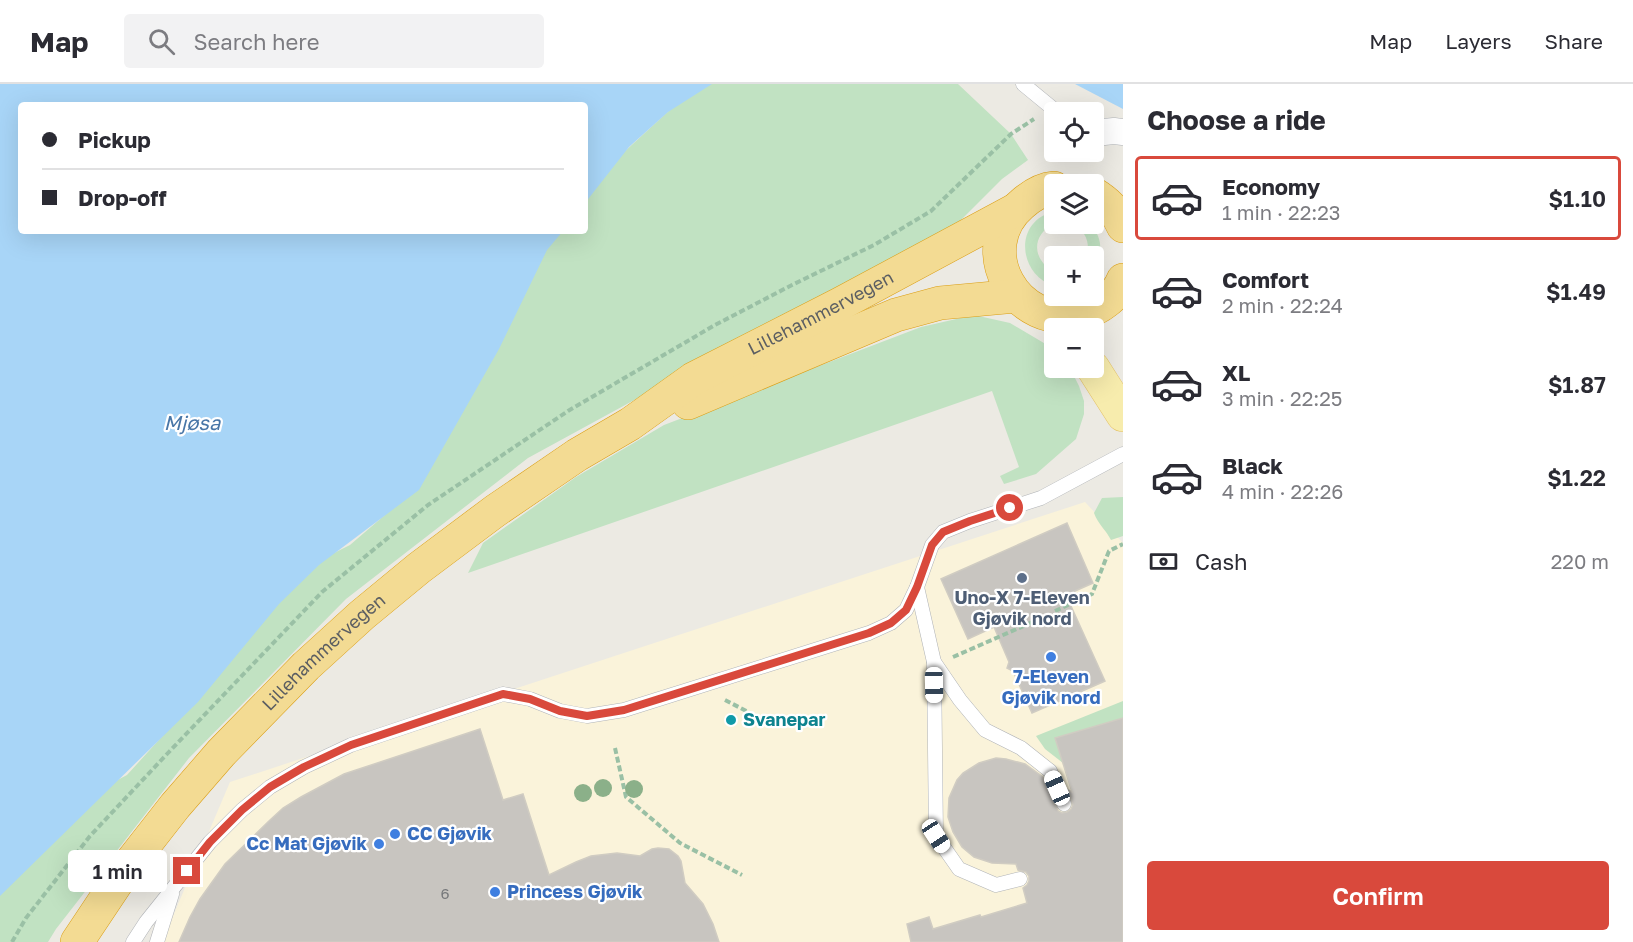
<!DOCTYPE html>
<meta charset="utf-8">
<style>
:root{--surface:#fff;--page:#f2f2f3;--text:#2b2b33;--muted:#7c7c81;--line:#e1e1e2;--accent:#d9493c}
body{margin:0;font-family:"Golos Text",sans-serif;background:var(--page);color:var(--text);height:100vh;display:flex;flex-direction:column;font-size:22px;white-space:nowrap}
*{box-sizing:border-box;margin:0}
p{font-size:20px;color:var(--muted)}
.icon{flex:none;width:33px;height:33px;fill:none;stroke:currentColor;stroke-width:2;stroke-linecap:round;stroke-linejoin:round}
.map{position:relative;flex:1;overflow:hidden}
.sheet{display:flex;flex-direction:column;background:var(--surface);width:510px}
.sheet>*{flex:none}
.hud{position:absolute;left:18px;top:18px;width:570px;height:132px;border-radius:6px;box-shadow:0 6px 24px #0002;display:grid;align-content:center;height:132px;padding:0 24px;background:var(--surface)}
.tools{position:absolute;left:1044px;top:18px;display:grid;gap:12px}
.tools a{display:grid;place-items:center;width:60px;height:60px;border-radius:6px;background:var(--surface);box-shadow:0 6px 24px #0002;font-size:30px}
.end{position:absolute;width:27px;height:27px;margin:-14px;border:8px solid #d9493c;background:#fff;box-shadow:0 0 0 3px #fff}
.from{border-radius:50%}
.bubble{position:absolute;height:42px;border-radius:6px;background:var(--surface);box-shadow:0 6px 24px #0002;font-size:20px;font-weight:600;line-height:42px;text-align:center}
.car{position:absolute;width:18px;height:36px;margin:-18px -9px;border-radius:8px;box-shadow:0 0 4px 2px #0007;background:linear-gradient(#fff 24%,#345 0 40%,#fff 0 76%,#345 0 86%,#fff 0)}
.hud b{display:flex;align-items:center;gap:21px;height:57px;font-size:22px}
.hud b+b{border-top:2px solid var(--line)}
.hud i{width:15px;height:15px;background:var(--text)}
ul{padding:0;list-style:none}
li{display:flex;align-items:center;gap:18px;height:84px;margin:0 12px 9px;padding:0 12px;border:3px solid transparent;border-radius:6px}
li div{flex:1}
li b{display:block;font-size:22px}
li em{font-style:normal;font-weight:600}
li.selected{border-color:var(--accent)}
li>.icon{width:54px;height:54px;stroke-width:1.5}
h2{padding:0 24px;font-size:27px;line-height:72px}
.pay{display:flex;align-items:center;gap:15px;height:66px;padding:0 24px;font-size:22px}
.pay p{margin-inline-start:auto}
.action{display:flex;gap:12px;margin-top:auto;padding:12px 24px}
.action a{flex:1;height:69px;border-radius:6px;background:var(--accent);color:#fff;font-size:24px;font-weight:600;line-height:69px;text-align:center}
header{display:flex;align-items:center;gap:36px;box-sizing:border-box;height:84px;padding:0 30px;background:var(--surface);border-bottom:2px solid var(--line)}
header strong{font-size:28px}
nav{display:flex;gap:33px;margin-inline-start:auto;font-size:21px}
.search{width:420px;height:54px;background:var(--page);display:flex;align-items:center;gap:15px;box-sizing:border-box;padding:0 21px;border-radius:6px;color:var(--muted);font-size:22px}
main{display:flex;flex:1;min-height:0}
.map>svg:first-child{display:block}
.commercial{fill:#faf3da}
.green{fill:#c1e2c2}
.water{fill:#a8d5f7}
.building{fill:#c8c5c0;stroke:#d0ccc2;stroke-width:1.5}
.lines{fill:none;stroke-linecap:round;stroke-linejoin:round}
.lane-casing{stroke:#b0b3b7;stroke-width:15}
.street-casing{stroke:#b0b3b7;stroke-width:27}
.primary-casing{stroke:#e4c164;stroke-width:34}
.highway-casing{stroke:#db9e14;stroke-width:34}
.path{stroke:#9ac0a5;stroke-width:4;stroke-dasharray:6 3;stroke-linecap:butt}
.lane{stroke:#fff;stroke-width:14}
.street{stroke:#fff;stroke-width:26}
.primary{stroke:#f7ecad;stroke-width:33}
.highway{stroke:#f3db93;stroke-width:33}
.tree{fill:#8bb089}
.route{stroke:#d9493c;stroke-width:8}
.service-dot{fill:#5c6f8a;stroke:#fff;stroke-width:2}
.shop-dot{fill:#3f7fe0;stroke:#fff;stroke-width:2}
.culture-dot{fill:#0f9aa8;stroke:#fff;stroke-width:2}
.labels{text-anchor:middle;stroke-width:4.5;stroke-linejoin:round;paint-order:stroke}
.number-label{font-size:15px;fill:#76787a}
.street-label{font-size:18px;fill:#5b5e62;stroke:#fff}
.service-label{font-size:18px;font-weight:bold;fill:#4e5e75;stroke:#fff}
.shop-label{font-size:18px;font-weight:bold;fill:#366cbe;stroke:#fff;text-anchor:start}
.culture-label{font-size:18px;font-weight:bold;fill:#0d838f;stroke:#fff;text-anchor:start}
.water-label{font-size:20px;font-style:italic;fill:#4876a7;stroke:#fff}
</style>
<header>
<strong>Map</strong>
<div class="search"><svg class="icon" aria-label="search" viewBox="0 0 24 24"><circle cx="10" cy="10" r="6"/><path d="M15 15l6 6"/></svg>Search here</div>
<nav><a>Map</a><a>Layers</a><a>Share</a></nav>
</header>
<main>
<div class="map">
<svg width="1123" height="858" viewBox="0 0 1123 858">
<rect width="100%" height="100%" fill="#eceae3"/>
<path class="commercial" d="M 1085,418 L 1123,459 L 1123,858 L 162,858 L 230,698 Z"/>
<g class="green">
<path d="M 698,0 L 958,0 L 1011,50 L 1028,76 L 1002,95 L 957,140 L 528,374 L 346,515 L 189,674 L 56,845 L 48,858 L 0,858 L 0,795 L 78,717 L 127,691 L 177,636 L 300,486 L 350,461 L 400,418 L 551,147 L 585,147 L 585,104 Z"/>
<path d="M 1054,128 L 1054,139 C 1031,152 1032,175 1054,188 L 1054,202 C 1017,190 1014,136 1054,128 Z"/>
<path d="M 1073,140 L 1091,140 C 1103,155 1103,171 1094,187 L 1094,172 L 1087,172 C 1090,158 1086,148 1073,140 Z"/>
<path d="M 974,231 L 1010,239 L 1054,265 L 1054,284 L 1070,284 L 1079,302 L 1084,317 L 1084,330 L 1076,355 L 1036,390 L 1004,400 L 1000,392 L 1019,383 L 992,307 L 468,489 L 483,459 L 576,393 L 664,341 L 921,243 Z"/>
<path d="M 1123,413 L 1123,452 L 1111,456 C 1106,446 1098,440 1094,429 L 1102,414 Z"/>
<path d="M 1123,617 L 1123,634 L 1063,679 L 1045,665 L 1036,652 Z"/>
</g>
<g class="water">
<path d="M 0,0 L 712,0 L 668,28 L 629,63 L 585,119 L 585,21 L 21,21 L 21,147 L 563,147 L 547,166 L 499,265 L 419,406 L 319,481 L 279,520 L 198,618 L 0,812 Z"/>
<path d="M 1075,0 L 1123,0 L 1123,25 Z"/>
</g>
<g class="building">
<path d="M 1067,439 L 1093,499 L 1066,511 L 1105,597 L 1032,629 L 1013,587 L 1007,584 L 1009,578 L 994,543 L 968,555 L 941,495 Z"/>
<path d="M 1123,634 L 1123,858 L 911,858 L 907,840 L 929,833 L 933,845 L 980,831 L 981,833 L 1027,819 L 1023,804 L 1027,801 L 1029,797 L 1029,792 L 1026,788 L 1018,786 L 1016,780 L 992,779 L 974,773 L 962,763 L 953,748 L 948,733 L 949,714 L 957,696 L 963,689 L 979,679 L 996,674 L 1006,675 L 1025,680 L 1043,693 L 1058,727 L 1062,729 L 1067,728 L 1071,725 L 1073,721 L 1068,706 L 1072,708 L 1055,654 Z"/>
<path d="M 480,645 L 503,716 L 523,710 L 549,791 L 576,778 L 591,772 L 617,769 L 640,772 L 652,765 L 658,764 L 669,765 L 678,772 L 681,777 L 685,799 L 703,820 L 713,840 L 719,858 L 179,858 L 190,833 L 200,815 L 225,780 L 270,736 L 283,724 L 301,713 L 344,690 Z"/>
</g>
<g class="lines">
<defs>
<g id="lane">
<path d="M 1023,0 L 1057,28"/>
<path d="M 917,503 L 934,578 L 936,752 L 959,785 L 996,801 L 1020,795"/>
<path d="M 934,578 L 960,616 L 985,646 L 1021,664 L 1050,687 L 1064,720"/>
<path d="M 133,858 L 146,838 L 210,758 L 242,726 L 270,703 L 304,683 L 351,661 L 503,610 L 530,615 L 560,627 L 587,632 L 624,626 L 869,549 L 891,539 L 906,526 L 917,503 L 932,461 L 943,448 L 970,437 L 1041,414 L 1123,370"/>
<path d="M 157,858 L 172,810"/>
</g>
<path id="street" d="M 1094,49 L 1114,47 L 1123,48"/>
<path id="primary" d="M 1093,284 L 1123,331"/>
<g id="highway">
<path d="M 1054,104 C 1042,105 1031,112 1022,120 C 970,164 1016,248 1082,230 C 1099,225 1116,213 1123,196"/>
<path d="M 1094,110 C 1107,118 1117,127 1123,142"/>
<path d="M 688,319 L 896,231 L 940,219 L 1016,212"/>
<path id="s1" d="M 77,858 L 125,786 L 175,722 L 221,669 L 306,582 L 362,531 L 419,484 L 495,427 L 577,371 L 630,340 L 693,295 L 840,220 L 1015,126"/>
</g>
</defs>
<use href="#lane" class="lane-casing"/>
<use href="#street" class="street-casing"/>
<use href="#primary" class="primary-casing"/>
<use href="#highway" class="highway-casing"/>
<g class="path">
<path d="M 1055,527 L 1092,510 L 1109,467 L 1123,460"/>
<path d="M 953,573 L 1035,537"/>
<path d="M 725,616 L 754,631"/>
<path d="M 615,664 L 626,713 L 680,759 L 742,791"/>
<path d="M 12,858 L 26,834 L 90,752 L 167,670 L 322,508 L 428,421 L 568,327 L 715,241 L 792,201 L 874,161 L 931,127 L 1011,50 L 1034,35"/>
</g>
<use href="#lane" class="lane"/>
<use href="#street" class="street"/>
<use href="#primary" class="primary"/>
<use href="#highway" class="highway"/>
</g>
<g class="tree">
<circle cx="603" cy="704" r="9"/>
<circle cx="634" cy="705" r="9"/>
<circle cx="583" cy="709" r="9"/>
</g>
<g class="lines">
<path class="route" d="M 187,787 L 210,758 L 242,726 L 270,703 L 304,683 L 351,661 L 503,610 L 530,615 L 560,627 L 587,632 L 624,626 L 869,549 L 891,539 L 906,526 L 917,503 L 932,461 L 943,448 L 970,437 L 1010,424"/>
</g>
<circle class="service-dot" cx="1022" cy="494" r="6"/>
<g class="shop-dot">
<circle cx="1051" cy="573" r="6"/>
<circle cx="395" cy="750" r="6"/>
<circle cx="379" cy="760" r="6"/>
<circle cx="495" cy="808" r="6"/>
</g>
<circle class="culture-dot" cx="731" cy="636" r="6"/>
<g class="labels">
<g class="number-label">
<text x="445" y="815">6</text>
</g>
<g class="street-label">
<text dy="6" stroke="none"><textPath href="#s1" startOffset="986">Lillehammervegen</textPath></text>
<text dy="6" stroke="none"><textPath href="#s1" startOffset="382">Lillehammervegen</textPath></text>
</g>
<g class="service-label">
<text x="1022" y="520">Uno-X 7-Eleven<tspan x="1022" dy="21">Gjøvik nord</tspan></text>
</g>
<g class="shop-label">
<text x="1051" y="599" text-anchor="middle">7-Eleven<tspan x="1051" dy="21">Gjøvik nord</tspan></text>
<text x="407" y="756">CC Gjøvik</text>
<text x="367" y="766" text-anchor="end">Cc Mat Gjøvik</text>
<text x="507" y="814">Princess Gjøvik</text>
</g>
<g class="culture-label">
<text x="743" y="642">Svanepar</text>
</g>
<g class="water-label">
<text x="192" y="346">Mjøsa</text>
</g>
</g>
</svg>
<div class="tools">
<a><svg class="icon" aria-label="locate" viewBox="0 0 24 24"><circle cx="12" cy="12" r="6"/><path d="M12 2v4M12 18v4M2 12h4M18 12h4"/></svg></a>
<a><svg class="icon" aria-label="layers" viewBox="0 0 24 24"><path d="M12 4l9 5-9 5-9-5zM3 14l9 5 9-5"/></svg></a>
<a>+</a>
<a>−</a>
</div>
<i class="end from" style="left:1010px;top:424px"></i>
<i class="end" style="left:187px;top:787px"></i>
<div class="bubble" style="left:68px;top:766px;width:99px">1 min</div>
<i class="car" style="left:934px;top:601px;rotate:179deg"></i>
<i class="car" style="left:1057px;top:704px;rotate:336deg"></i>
<i class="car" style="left:936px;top:752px;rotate:147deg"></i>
<div class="hud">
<b><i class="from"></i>Pickup</b>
<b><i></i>Drop-off</b>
</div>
</div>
<section class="sheet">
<h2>Choose a ride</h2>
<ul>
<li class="selected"><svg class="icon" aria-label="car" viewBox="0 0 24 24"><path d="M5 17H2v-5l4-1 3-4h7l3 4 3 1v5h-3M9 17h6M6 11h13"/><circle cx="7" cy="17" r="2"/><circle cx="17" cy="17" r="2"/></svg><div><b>Economy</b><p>1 min · 22:23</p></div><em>$1.10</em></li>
<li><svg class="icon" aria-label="car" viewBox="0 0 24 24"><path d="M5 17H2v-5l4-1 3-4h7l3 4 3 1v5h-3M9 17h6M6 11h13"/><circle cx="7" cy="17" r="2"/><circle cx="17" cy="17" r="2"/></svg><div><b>Comfort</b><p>2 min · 22:24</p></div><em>$1.49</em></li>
<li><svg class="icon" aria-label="car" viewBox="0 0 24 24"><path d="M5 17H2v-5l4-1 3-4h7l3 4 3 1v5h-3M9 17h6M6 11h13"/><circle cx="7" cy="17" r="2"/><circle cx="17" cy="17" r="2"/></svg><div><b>XL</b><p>3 min · 22:25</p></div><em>$1.87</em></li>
<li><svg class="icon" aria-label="car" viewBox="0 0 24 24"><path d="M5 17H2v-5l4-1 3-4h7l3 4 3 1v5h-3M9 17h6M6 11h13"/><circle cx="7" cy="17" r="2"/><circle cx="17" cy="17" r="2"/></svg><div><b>Black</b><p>4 min · 22:26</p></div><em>$1.22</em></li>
</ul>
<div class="pay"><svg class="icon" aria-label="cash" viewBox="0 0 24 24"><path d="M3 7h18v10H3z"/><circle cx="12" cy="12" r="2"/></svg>Cash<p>220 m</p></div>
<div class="action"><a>Confirm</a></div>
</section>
</main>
